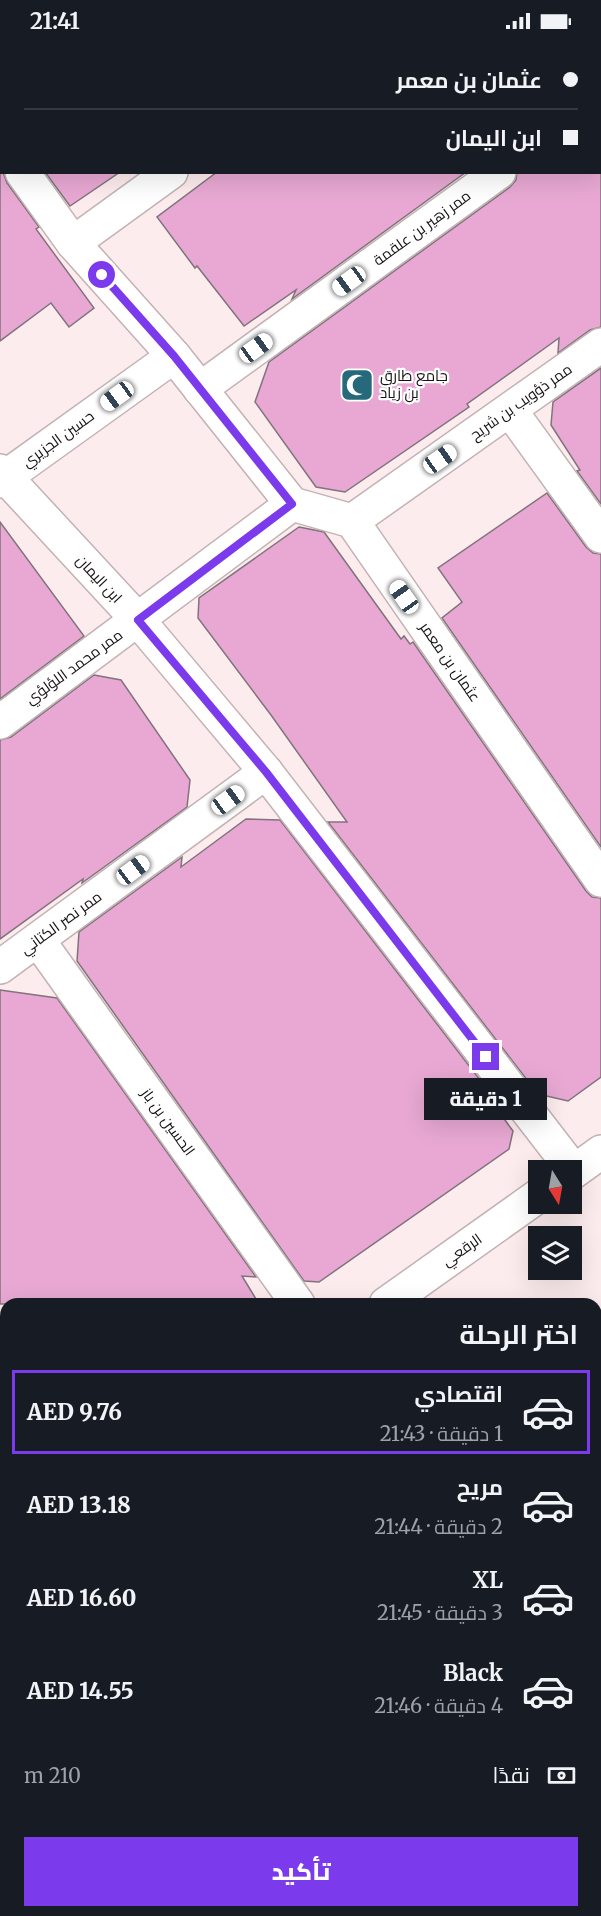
<!DOCTYPE html>
<html lang="ar">
<meta charset="utf-8">
<style>
:root{--surface:#171b24;--page:#242831;--text:#f1f3f6;--muted:#9ea1a6;--line:#363941;--accent:#7c3aed}
body{margin:0;font-family:Merriweather,Cairo,serif;background:var(--page);color:var(--text);direction:rtl;height:100vh;display:flex;flex-direction:column;font-size:22px;white-space:nowrap}
*{box-sizing:border-box;margin:0}
p{font-size:20px;color:var(--muted)}
.icon{flex:none;width:33px;height:33px;fill:none;stroke:currentColor;stroke-width:2;stroke-linecap:round;stroke-linejoin:round}
.map{position:relative;flex:1;overflow:hidden;direction:ltr}
.panel{position:absolute;left:0px;top:1256px;width:602px;height:620px;display:flex;flex-direction:column;background:var(--surface);border-radius:18px 18px 0 0;box-shadow:0 6px 24px #0002;direction:rtl}
.panel>*{flex:none}
.guide{position:absolute;left:0px;top:0px;width:602px;height:132px;box-shadow:0 6px 24px #0002;direction:rtl;display:grid;align-content:center;height:132px;padding:0 24px;background:var(--surface)}
.needle{width:39px;rotate:169deg}
.controls{position:absolute;left:528px;top:1118px;display:grid;gap:12px}
.controls a{display:grid;place-items:center;width:54px;height:54px;border-radius:0px;background:var(--surface);box-shadow:0 6px 24px #0002;font-size:30px}
.end{position:absolute;width:27px;height:27px;margin:-14px;border:8px solid #7c3aed;background:#fff;box-shadow:0 0 0 3px #fff}
.from{border-radius:50%}
.bubble{position:absolute;height:42px;border-radius:0px;background:var(--surface);box-shadow:0 6px 24px #0002;font-size:20px;font-weight:800;line-height:42px;text-align:center;direction:rtl}
.car{position:absolute;width:18px;height:36px;margin:-18px -9px;border-radius:8px;box-shadow:0 0 4px 2px #0007;background:linear-gradient(#fff 24%,#345 0 40%,#fff 0 76%,#345 0 86%,#fff 0)}
.guide b{display:flex;align-items:center;gap:21px;height:57px;font-size:22px}
.guide b+b{border-top:2px solid var(--line)}
.guide i{width:15px;height:15px;background:var(--text)}
ul{padding:0;list-style:none}
li{display:flex;align-items:center;gap:18px;height:84px;margin:0 12px 9px;padding:0 12px;border:3px solid transparent;border-radius:0px}
li div{flex:1}
li b{display:block;font-size:22px}
li em{font-style:normal;font-weight:800}
li.on{border-color:var(--accent)}
li>.icon{width:54px;height:54px;stroke-width:1.5}
h2{padding:0 24px;font-size:27px;line-height:72px}
.pay{display:flex;align-items:center;gap:15px;height:66px;padding:0 24px;font-size:22px}
.pay p{margin-inline-start:auto}
.primary-button{display:flex;gap:12px;margin-top:auto;padding:12px 24px}
.primary-button a{flex:1;height:69px;border-radius:0px;background:var(--accent);color:#fff;font-size:24px;font-weight:800;line-height:69px;text-align:center}
.status{display:flex;justify-content:space-between;align-items:center;height:42px;padding:0 30px;background:var(--surface);direction:ltr}
.status svg{height:16px;fill:currentColor}
.map>svg:first-child{display:block}
.building{fill:#e8a8d3;stroke:#80747c;stroke-width:1.5}
.lines{fill:none;stroke-linecap:round;stroke-linejoin:round}
.minor-casing{stroke:#c2b2b4;stroke-width:36}
.tertiary-casing{stroke:#c2b2b4;stroke-width:36}
.minor{stroke:#fff;stroke-width:33}
.tertiary{stroke:#fff;stroke-width:33}
.route{stroke:#7c3aed;stroke-width:8}
.labels{text-anchor:middle;stroke-width:4.5;stroke-linejoin:round;paint-order:stroke}
.street-label{font-size:15px;fill:#151010;stroke:#fefefe}
.poi-label{font-size:15px;fill:#151010;stroke:#fefefe;text-anchor:start}
</style>
<div class="status"><b>21:41</b><svg viewBox="0 0 49 12"><path d="M0 12V9h3v3zM5 12V6h3v6zM10 12V3h3v9zM15 12V0h3v12zM26 1h20v11H26zM47 4h2v5h-2z"/></svg></div>
<div class="map">
<svg width="601" height="1874" viewBox="0 0 601 1874">
<rect width="100%" height="100%" fill="#fdecee"/>
<g class="building">
<path d="M 0,130 L 3,130 L 7,141 L 39,185 L 36,187 L 94,266 L 69,285 L 51,261 L 0,299 Z"/>
<path d="M 45,130 L 120,130 L 70,164 Z"/>
<path d="M 217,130 L 466,130 L 292,257 L 296,248 L 244,284 L 197,224 L 195,226 L 157,175 Z"/>
<path d="M 517,130 L 601,130 L 601,285 L 590,288 L 558,311 L 559,296 L 467,362 L 469,365 L 345,450 L 316,445 L 255,360 L 269,320 L 510,145 L 516,138 Z"/>
<path d="M 601,326 L 601,462 L 577,429 L 580,428 L 551,383 L 553,360 Z"/>
<path d="M 547,451 L 586,505 L 593,511 L 601,512 L 601,805 L 442,576 L 462,560 L 438,526 Z"/>
<path d="M 0,480 L 84,594 L 0,657 Z"/>
<path d="M 299,485 L 324,490 L 401,597 L 404,594 L 410,602 L 413,600 L 586,849 L 592,855 L 601,856 L 601,1035 L 568,1059 L 538,1052 L 328,780 L 347,780 L 271,673 L 198,576 L 199,556 Z"/>
<path d="M 94,633 L 121,638 L 190,738 L 187,765 L 82,841 L 83,837 L 0,897 L 0,698 L 11,695 Z"/>
<path d="M 246,777 L 280,778 L 480,1038 L 475,1037 L 513,1089 L 509,1107 L 319,1240 L 304,1239 L 77,919 L 79,890 L 182,815 L 181,825 Z"/>
<path d="M 0,948 L 57,956 L 256,1235 L 242,1234 L 259,1262 L 0,1262 Z"/>
</g>
<g class="lines">
<defs>
<g id="minor">
<path d="M 316,0 L 317,2"/>
<path d="M 349,2 L 351,0"/>
<path d="M 600,58 L 601,57"/>
<path d="M 0,101 L 2,103"/>
<path d="M 22,130 L 73,201 L 174,314 L 292,462 L 352,479 L 601,838"/>
<path d="M 73,201 L 171,130"/>
<path d="M 200,347 L 499,130"/>
<path d="M 510,368 L 601,494"/>
<path d="M 0,429 L 138,578 L 266,730 L 574,1129"/>
<path d="M 0,439 L 174,314"/>
<path d="M 352,479 L 601,303"/>
<path d="M 0,680 L 292,462"/>
<path d="M 38,898 L 298,1262"/>
<path d="M 0,925 L 266,730"/>
<path d="M 572,1131 L 601,1110"/>
<path d="M 386,1262 L 538,1154"/>
<path d="M 0,1385 L 6,1393"/>
<path d="M 596,1503 L 601,1511"/>
<path d="M 0,1523 L 6,1519"/>
<path d="M 45,1874 L 52,1869"/>
</g>
<path id="tertiary" d="M 575,1874 L 582,1869"/>
</defs>
<use href="#minor" class="minor-casing"/>
<use href="#tertiary" class="tertiary-casing"/>
<use href="#minor" class="minor"/>
<use href="#tertiary" class="tertiary"/>
</g>
<g class="lines">
<path class="route" d="M 102,233 L 174,314 L 292,462 L 138,578 L 266,730 L 486,1015"/>
</g>
<defs>
<symbol id="mosque-square" viewBox="-11 -11 22 22"><rect x="-9" y="-9" width="18" height="18" rx="4" fill="#25697a" stroke="#fefefe"/><path d="M3.5-4.9A6 6 0 1 0 3.5 4.9A5 5 0 1 1 3.5-4.9Z" fill="#fff"/></symbol>
</defs>
<g fill-rule="evenodd">
<use href="#mosque-square" x="338" y="324" width="38" height="38"/>
</g>
<g class="labels">
<g class="street-label">
<text transform="translate(422 186) rotate(-36)" y="5">ممر زهير بن علقمة</text>
<text transform="translate(521 360) rotate(-35)" y="5">ممر ذؤويب بن شريح</text>
<text transform="translate(58 397) rotate(-36)" y="5">حسين الجزيري</text>
<text transform="translate(99 537) rotate(47)" y="5">ابن اليمان</text>
<text transform="translate(450 620) rotate(55)" y="5">عثمان بن معمر</text>
<text transform="translate(74 625) rotate(-36)" y="5">ممر محمد اللؤلؤي</text>
<text transform="translate(61 881) rotate(-36)" y="5">ممر نصر الكتاني</text>
<text transform="translate(168 1080) rotate(54)" y="5">الحسين بن باز</text>
<text transform="translate(462 1208) rotate(-35)" y="5">الرقعي</text>
</g>
<g class="poi-label">
<text x="380" y="339">جامع طارق<tspan x="380" dy="17">بن زياد</tspan></text>
</g>
</g>
</svg>
<div class="controls">
<a><svg class="needle" viewBox="-14 -14 28 28"><path d="M0-13l5 13h-10z" fill="#e53935"/><path d="M0 13l5-13h-10z" fill="#9ea1a6"/></svg></a>
<a><svg class="icon" aria-label="layers" viewBox="0 0 24 24"><path d="M12 4l9 5-9 5-9-5zM3 14l9 5 9-5"/></svg></a>
</div>
<i class="end from" style="left:102px;top:233px"></i>
<i class="end" style="left:486px;top:1015px"></i>
<div class="bubble" style="left:424px;top:1036px;width:123px">1 دقيقة</div>
<i class="car" style="left:349px;top:239px;rotate:234deg"></i>
<i class="car" style="left:256px;top:306px;rotate:54deg"></i>
<i class="car" style="left:117px;top:354px;rotate:234deg"></i>
<i class="car" style="left:440px;top:417px;rotate:55deg"></i>
<i class="car" style="left:404px;top:555px;rotate:325deg"></i>
<i class="car" style="left:228px;top:758px;rotate:54deg"></i>
<i class="car" style="left:133px;top:828px;rotate:53deg"></i>
<div class="guide">
<b><i class="from"></i>عثمان بن معمر</b>
<b><i></i>ابن اليمان</b>
</div>
<section class="panel">
<h2>اختر الرحلة</h2>
<ul>
<li class="on"><svg class="icon" aria-label="car" viewBox="0 0 24 24"><path d="M5 17H2v-5l4-1 3-4h7l3 4 3 1v5h-3M9 17h6M6 11h13"/><circle cx="7" cy="17" r="2"/><circle cx="17" cy="17" r="2"/></svg><div><b>اقتصادي</b><p>1 دقيقة · 21:43</p></div><em>AED 9.76</em></li>
<li><svg class="icon" aria-label="car" viewBox="0 0 24 24"><path d="M5 17H2v-5l4-1 3-4h7l3 4 3 1v5h-3M9 17h6M6 11h13"/><circle cx="7" cy="17" r="2"/><circle cx="17" cy="17" r="2"/></svg><div><b>مريح</b><p>2 دقيقة · 21:44</p></div><em>AED 13.18</em></li>
<li><svg class="icon" aria-label="car" viewBox="0 0 24 24"><path d="M5 17H2v-5l4-1 3-4h7l3 4 3 1v5h-3M9 17h6M6 11h13"/><circle cx="7" cy="17" r="2"/><circle cx="17" cy="17" r="2"/></svg><div><b>XL</b><p>3 دقيقة · 21:45</p></div><em>AED 16.60</em></li>
<li><svg class="icon" aria-label="car" viewBox="0 0 24 24"><path d="M5 17H2v-5l4-1 3-4h7l3 4 3 1v5h-3M9 17h6M6 11h13"/><circle cx="7" cy="17" r="2"/><circle cx="17" cy="17" r="2"/></svg><div><b>Black</b><p>4 دقيقة · 21:46</p></div><em>AED 14.55</em></li>
</ul>
<div class="pay"><svg class="icon" aria-label="cash" viewBox="0 0 24 24"><path d="M3 7h18v10H3z"/><circle cx="12" cy="12" r="2"/></svg>نقدًا<p>210 m</p></div>
<div class="primary-button"><a>تأكيد</a></div>
</section>
</div>
